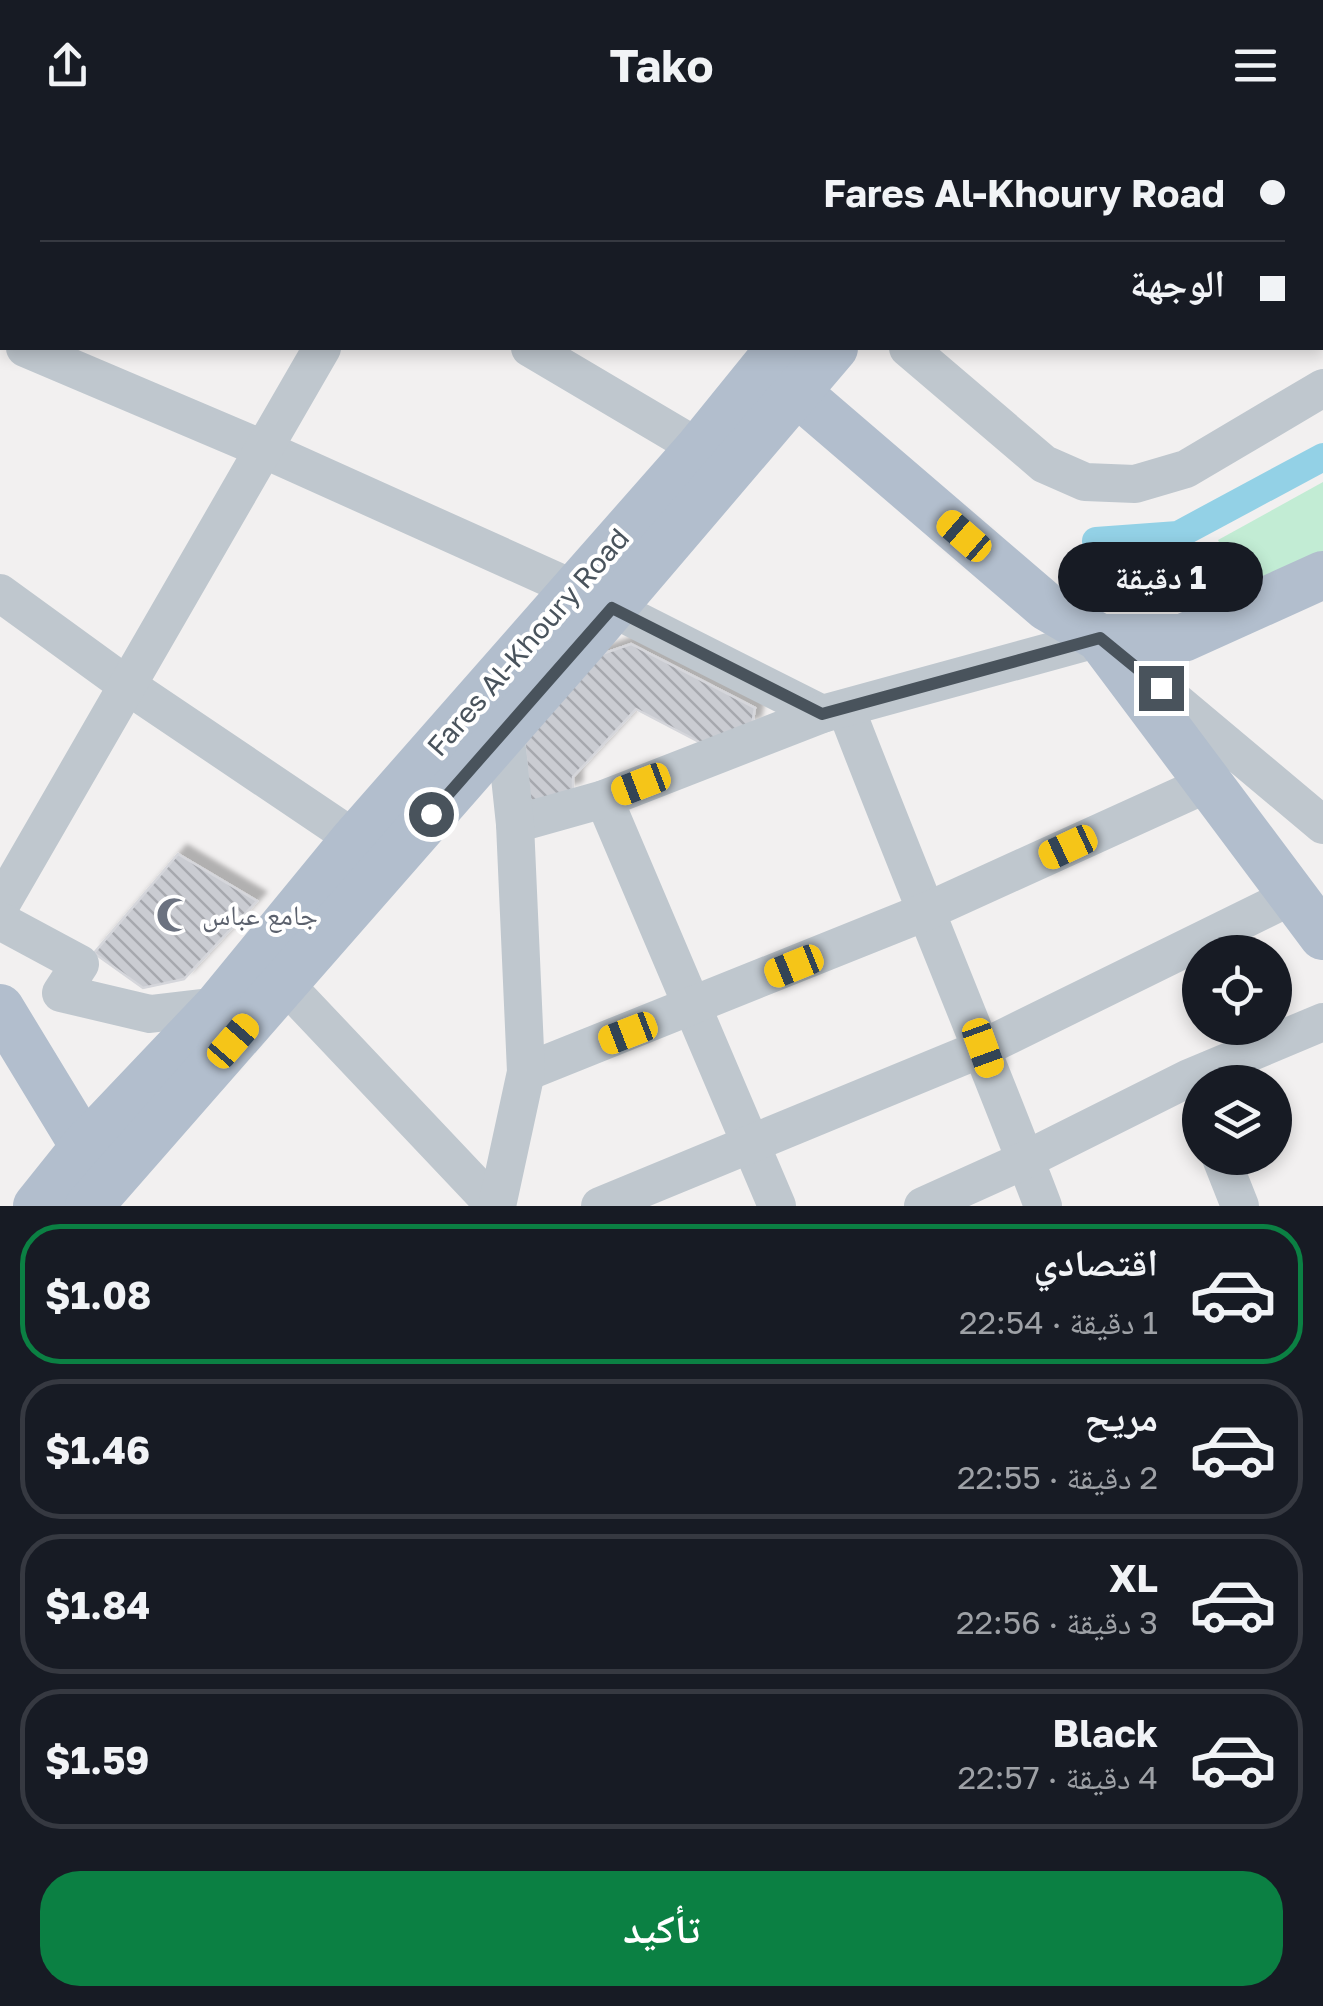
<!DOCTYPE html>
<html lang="ar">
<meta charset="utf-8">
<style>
:root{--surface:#171b24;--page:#242831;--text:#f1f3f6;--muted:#9ea1a6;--line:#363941;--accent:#0b8043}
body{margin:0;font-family:"Golos Text","Noto Naskh Arabic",sans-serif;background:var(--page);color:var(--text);direction:rtl;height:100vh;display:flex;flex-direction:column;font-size:38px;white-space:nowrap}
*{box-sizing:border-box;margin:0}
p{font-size:32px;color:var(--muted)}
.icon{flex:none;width:55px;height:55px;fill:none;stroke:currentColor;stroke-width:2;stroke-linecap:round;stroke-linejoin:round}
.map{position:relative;height:1076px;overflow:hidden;direction:ltr}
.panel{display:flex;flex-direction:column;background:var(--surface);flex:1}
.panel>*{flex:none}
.top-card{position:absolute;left:0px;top:0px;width:1325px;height:220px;box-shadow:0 5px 15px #0003;direction:rtl;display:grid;align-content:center;height:220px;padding:0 40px;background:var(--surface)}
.tools{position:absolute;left:1182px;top:805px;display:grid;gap:20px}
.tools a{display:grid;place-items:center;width:110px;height:110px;border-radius:50%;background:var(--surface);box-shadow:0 5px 15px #0003;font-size:50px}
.end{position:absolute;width:45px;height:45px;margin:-22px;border:12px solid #49535c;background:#fff;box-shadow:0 0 0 5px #fff}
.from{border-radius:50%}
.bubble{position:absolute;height:70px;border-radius:35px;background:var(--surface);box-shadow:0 5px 15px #0003;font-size:32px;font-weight:700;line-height:70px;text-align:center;direction:rtl}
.car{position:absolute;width:30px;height:60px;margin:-30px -15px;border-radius:12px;box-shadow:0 0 8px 2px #0007;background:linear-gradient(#f5c518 24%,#345 0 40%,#f5c518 0 76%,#345 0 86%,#f5c518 0)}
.top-card b{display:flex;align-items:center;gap:35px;height:95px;font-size:38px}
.top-card b+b{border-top:2px solid var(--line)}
.top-card i{width:25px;height:25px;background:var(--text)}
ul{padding:18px 0 0;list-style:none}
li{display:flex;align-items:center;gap:30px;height:140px;margin:0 20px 15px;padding:0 20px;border:5px solid var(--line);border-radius:40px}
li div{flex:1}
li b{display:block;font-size:38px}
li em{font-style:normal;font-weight:700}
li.on{border-color:var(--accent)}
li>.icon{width:90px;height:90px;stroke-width:1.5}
.action{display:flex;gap:20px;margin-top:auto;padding:20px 40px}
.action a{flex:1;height:115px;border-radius:40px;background:var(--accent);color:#fff;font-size:40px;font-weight:700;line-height:115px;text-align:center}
header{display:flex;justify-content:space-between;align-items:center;height:130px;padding:0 40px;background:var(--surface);font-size:45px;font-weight:700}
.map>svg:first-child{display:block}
.green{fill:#c2ecd4}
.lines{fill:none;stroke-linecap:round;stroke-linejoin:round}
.canal{stroke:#93d1e6;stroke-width:28}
.building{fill:url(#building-back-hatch);stroke:#d5d6db;stroke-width:2.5;filter:url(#shadow)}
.minor{stroke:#bfc7ce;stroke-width:38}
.major{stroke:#b2becd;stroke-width:48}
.route{stroke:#49535c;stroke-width:12}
.labels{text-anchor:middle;stroke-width:8;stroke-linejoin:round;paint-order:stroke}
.street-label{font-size:28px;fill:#49535c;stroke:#fff}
.worship-label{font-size:28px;fill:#5b616d;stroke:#fff;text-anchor:start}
</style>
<header><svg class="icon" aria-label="menu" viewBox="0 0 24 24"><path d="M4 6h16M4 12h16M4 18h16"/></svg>Tako<svg class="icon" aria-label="share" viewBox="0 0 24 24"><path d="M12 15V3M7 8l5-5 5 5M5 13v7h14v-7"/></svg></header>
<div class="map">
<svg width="1323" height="1076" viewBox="0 0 1323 1076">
<defs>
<pattern id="building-back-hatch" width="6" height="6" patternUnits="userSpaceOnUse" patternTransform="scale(2.5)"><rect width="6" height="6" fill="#caccd2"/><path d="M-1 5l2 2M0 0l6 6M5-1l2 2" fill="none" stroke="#a6a8ae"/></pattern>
<filter id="shadow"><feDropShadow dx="9" dy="-9" stdDeviation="2.5" flood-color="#0004"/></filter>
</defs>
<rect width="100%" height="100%" fill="#f2f0f0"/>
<path class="green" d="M 1323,352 L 1323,423 L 1242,460 L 1218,410 Z"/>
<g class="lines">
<path class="canal" d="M 1096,411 L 1178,405 L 1323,327"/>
</g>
<g class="building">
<path d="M 631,514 L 755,578 L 752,595 L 701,613 L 636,579 L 573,647 L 573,660 L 530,673 L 524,606 L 596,526 Z"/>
<path d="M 178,724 L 257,771 L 184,849 L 143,858 L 94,823 Z"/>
</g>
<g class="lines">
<g class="minor">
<path d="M 145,0 L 150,2"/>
<path d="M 480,0 L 483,2"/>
<path d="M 672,0 L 675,2"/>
<path d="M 1132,0 L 1135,2"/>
<path d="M 113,2 L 114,0"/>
<path d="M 444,2 L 445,0"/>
<path d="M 1322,170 L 1323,170"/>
<path d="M 25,218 L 263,319 L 574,459"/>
<path d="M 530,218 L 699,318"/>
<path d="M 908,218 L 1044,334 L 1085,352 L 1135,354 L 1186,339 L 1323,258"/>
<path d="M 0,463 L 128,556 L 355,709"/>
<path d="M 612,478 L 822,584"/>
<path d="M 846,579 C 910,745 979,909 1043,1076"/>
<path d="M 604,669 L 777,1076"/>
<path d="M 515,694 L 604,669 L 822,584 L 1100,508 L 1323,695"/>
<path d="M 0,776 L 322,218"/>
<path d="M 0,791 L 80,834 L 61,863 L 150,884 L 218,876"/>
<path d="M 284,853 L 495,1076"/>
<path d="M 526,942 L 925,782 L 1211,652"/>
<path d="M 1221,1028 L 1240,1076"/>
<path d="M 497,1076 L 526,942 L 515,694 L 505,600"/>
<path d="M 600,1076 L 983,918 L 1292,766"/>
<path d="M 923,1076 L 1025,1030 L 1189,948 L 1323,892"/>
</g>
<g class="major">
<path d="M 961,2 L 963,0"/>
<path d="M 1017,2 L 1019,0"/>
<path d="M 772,241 L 1047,477 L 1100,508 L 1323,806"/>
<path d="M 1100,508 L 1183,508 L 1323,445"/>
<path d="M 0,878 L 99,1041"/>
<path d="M 37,1076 L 85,1016 L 218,876 L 355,709 L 699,318 L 780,218"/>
<path d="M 89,1076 L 585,510 L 834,218"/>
</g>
</g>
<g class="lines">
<path class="route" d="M 431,684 L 612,478 L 822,584 L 1100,508 L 1161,558"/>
</g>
<defs>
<symbol id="mosque-bare" viewBox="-9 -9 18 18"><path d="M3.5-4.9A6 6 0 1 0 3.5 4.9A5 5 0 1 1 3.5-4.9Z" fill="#6b7280" stroke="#fff" stroke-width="2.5" paint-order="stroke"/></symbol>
</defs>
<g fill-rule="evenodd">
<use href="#mosque-bare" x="149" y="760" width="50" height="50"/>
</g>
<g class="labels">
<g class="street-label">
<text transform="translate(528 512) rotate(-49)" y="10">Fares Al-Khoury Road</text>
</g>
<g class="worship-label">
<text x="202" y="795">جامع عباس</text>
</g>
</g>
</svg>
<div class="tools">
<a><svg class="icon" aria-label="locate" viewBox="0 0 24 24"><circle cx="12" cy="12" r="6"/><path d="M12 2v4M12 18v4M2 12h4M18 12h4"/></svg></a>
<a><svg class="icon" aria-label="layers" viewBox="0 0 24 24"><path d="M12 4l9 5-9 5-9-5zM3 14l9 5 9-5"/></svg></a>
</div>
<i class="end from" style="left:431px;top:684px"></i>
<i class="end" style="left:1161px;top:558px"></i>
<div class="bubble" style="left:1058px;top:412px;width:205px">1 دقيقة</div>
<i class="car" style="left:964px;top:406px;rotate:311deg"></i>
<i class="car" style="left:641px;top:654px;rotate:249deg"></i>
<i class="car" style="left:1068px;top:717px;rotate:245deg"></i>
<i class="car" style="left:794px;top:836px;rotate:248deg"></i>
<i class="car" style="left:628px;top:903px;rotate:249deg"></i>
<i class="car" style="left:233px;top:911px;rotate:41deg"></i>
<i class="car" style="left:983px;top:918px;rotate:160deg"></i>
<div class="top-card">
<b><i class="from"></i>Fares Al-Khoury Road</b>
<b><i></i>الوجهة</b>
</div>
</div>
<section class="panel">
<ul>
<li class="on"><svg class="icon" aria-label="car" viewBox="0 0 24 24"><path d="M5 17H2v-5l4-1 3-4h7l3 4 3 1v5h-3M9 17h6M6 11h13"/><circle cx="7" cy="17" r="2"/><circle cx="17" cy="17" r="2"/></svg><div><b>اقتصادي</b><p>1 دقيقة · 22:54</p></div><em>$1.08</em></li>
<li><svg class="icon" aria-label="car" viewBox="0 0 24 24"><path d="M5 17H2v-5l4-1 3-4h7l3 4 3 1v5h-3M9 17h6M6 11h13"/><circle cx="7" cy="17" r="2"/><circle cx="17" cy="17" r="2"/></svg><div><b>مريح</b><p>2 دقيقة · 22:55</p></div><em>$1.46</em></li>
<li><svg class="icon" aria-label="car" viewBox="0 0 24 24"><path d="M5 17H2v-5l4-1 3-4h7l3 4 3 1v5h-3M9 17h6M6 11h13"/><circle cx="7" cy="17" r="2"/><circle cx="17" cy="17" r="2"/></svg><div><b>XL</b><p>3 دقيقة · 22:56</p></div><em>$1.84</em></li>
<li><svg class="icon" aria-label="car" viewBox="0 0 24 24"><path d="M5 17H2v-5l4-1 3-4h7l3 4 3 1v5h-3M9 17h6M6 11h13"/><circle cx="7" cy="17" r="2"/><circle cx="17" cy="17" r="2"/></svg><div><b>Black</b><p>4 دقيقة · 22:57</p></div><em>$1.59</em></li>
</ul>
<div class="action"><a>تأكيد</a></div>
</section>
